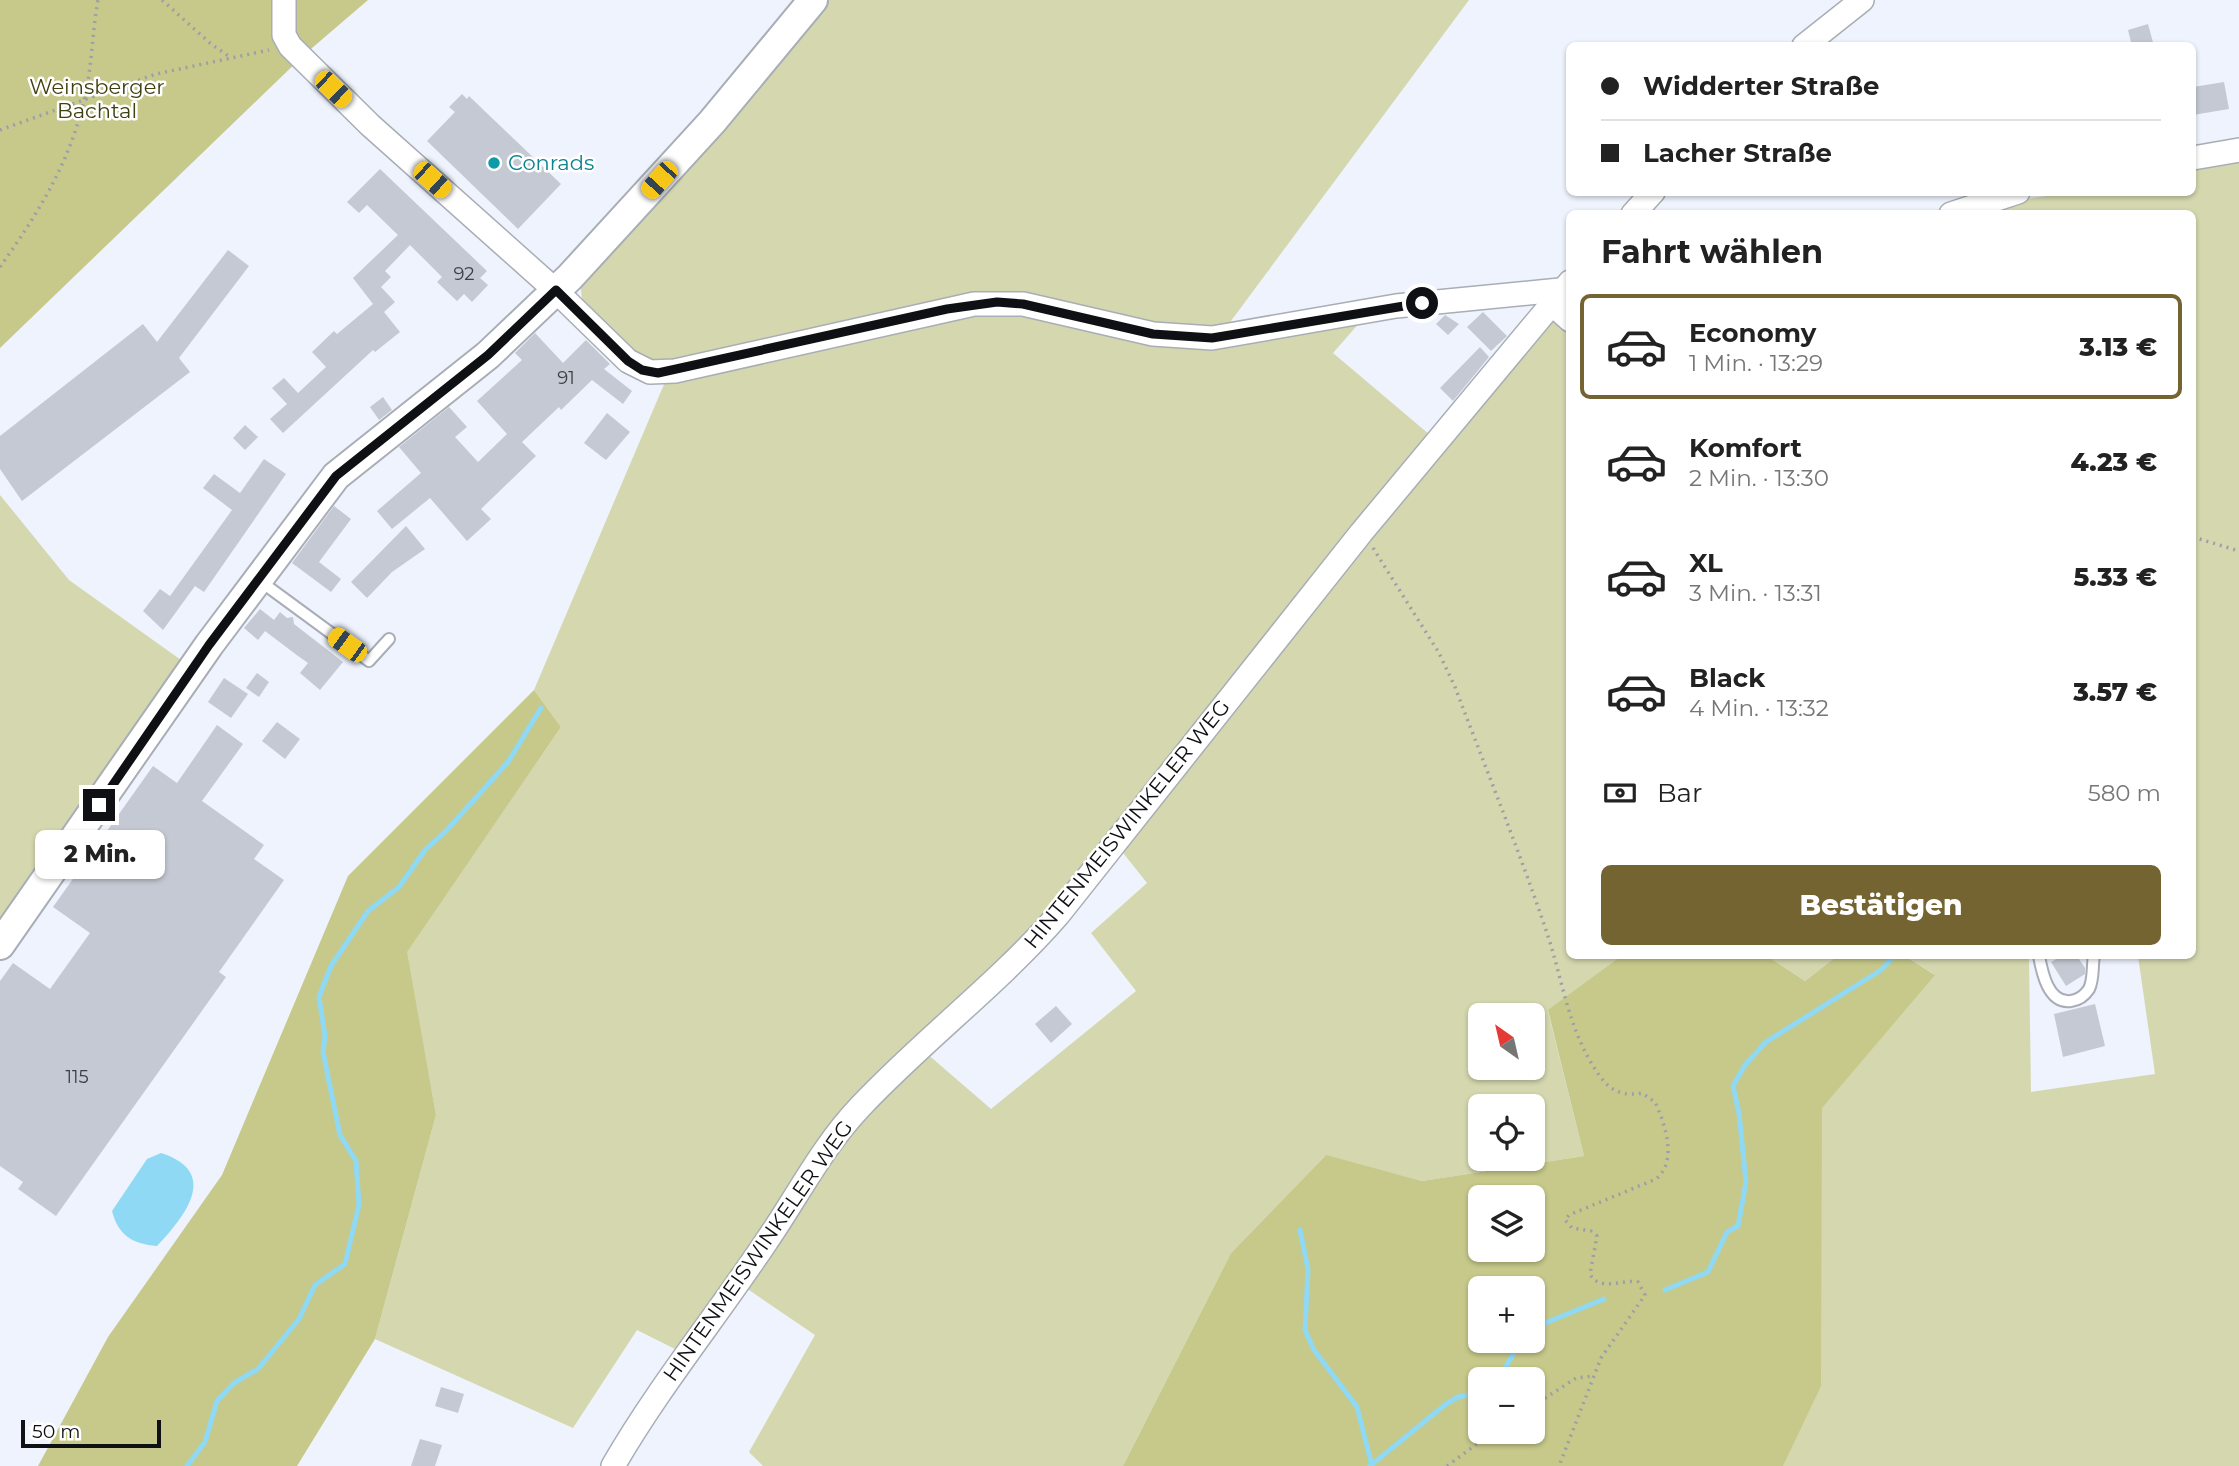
<!DOCTYPE html>
<html lang="de">
<meta charset="utf-8">
<style>
:root{--surface:#fff;--page:#f2f2f2;--text:#222;--muted:#767676;--line:#e0e0e0;--accent:#746432}
body{margin:0;font-family:Montserrat,sans-serif;background:var(--page);color:var(--text);height:100vh;display:flex;flex-direction:column;font-size:26px;white-space:nowrap}
*{box-sizing:border-box;margin:0}
p{font-size:23px;color:var(--muted)}
.icon{flex:none;width:38px;height:38px;fill:none;stroke:currentColor;stroke-width:2;stroke-linecap:round;stroke-linejoin:round}
.map{position:relative;flex:1;overflow:hidden}
.side{position:absolute;left:1566px;top:210px;width:630px;height:749px;display:flex;flex-direction:column;background:var(--surface);border-radius:10px;box-shadow:0 2px 5px #0004}
.side>*{flex:none}
.guide{position:absolute;left:1566px;top:42px;width:630px;height:154px;border-radius:10px;box-shadow:0 2px 5px #0004;display:grid;align-content:center;height:154px;padding:0 35px;background:var(--surface)}
.needle{width:46px;rotate:326deg}
.tools{position:absolute;left:1468px;top:1003px;display:grid;gap:14px}
.tools a{display:grid;place-items:center;width:77px;height:77px;border-radius:10px;background:var(--surface);box-shadow:0 2px 5px #0004;font-size:35px}
.scale{position:absolute;left:21px;bottom:18px;width:140px;box-sizing:border-box;padding-left:7px;border:4px solid #0f1014;border-top:0;font-size:19px;line-height:24px;white-space:nowrap;color:#0f1014;-webkit-text-stroke:5px #fff;paint-order:stroke}
.end{position:absolute;width:32px;height:32px;margin:-16px;border:9px solid #0f1014;background:#fff;box-shadow:0 0 0 4px #fff}
.from{border-radius:50%}
.bubble{position:absolute;height:49px;border-radius:10px;background:var(--surface);box-shadow:0 2px 5px #0004;font-size:23px;font-weight:800;line-height:49px;text-align:center}
.car{position:absolute;width:21px;height:42px;margin:-21px -10px;border-radius:9px;box-shadow:0 0 5px 2px #0007;background:linear-gradient(#f5c518 24%,#345 0 40%,#f5c518 0 76%,#345 0 86%,#f5c518 0)}
.guide b{display:flex;align-items:center;gap:24px;height:66px;font-size:26px}
.guide b+b{border-top:2px solid var(--line)}
.guide i{width:18px;height:18px;background:var(--text)}
ul{padding:0;list-style:none}
li{display:flex;align-items:center;gap:21px;height:105px;margin:0 14px 10px;padding:0 21px;border:4px solid transparent;border-radius:10px}
li div{flex:1}
li b{display:block;font-size:26px}
li em{font-style:normal;font-weight:800}
li.current{border-color:var(--accent)}
li>.icon{width:63px;height:63px;stroke-width:1.5}
h2{padding:0 35px;font-size:32px;line-height:84px}
.pay{display:flex;align-items:center;gap:18px;height:77px;padding:0 35px;font-size:26px}
.pay p{margin-inline-start:auto}
.button{display:flex;gap:14px;margin-top:auto;padding:14px 35px}
.button a{flex:1;height:80px;border-radius:10px;background:var(--accent);color:#fff;font-size:28px;font-weight:800;line-height:80px;text-align:center}
.map>svg:first-child{display:block}
.green{fill:#d5d8ae;fill-rule:evenodd}
.forest{fill:#c6c98a;fill-rule:evenodd}
.water{fill:#8fd9f4}
.lines{fill:none;stroke-linecap:round;stroke-linejoin:round}
.stream{stroke:#8fd9f4;stroke-width:5}
.building{fill:#c5c9d3}
.service-casing{stroke:#a8adb6;stroke-width:14}
.minor-casing{stroke:#a8adb6;stroke-width:26}
.tertiary-casing{stroke:#a8adb6;stroke-width:32}
.path{stroke:#9c9fa7;stroke-width:3.5;stroke-dasharray:2 5;stroke-linecap:butt}
.service{stroke:#fff;stroke-width:10}
.minor{stroke:#fff;stroke-width:23}
.tertiary{stroke:#fff;stroke-width:28}
.route{stroke:#0f1014;stroke-width:9}
.culture-dot{fill:#0f9aa8;stroke:#fff;stroke-width:2.5}
.labels{text-anchor:middle;stroke-width:5;stroke-linejoin:round;paint-order:stroke}
.number-label{font-size:18px;fill:#3c3e44}
.park-label{font-size:21px;fill:#3f4010;stroke:#fff}
.culture-label{font-size:21px;fill:#0d838f;stroke:#fff;text-anchor:start}
.street-label{font-size:21px;fill:#0f1014;stroke:#fff}
</style>
<div class="map">
<svg width="2239" height="1466" viewBox="0 0 2239 1466">
<rect width="100%" height="100%" fill="#eef3fd"/>
<g class="green">
<path d="M 821,0 L 1469,0 L 1225,329 L 1183,330 L 1021,296 L 690,360 L 656,363 L 633,353 L 582,300 L 580,279 Z"/>
<path d="M 2239,156 L 2239,1466 L 1782,1466 L 1819,1108 L 1934,974 L 1905,956 L 2029,956 L 2031,1092 L 2155,1074 L 2138,956 L 2193,956 L 2193,214 L 1972,213 C 2045,187 2117,193 2193,192 L 2193,166 Z"/>
<path d="M 1570,301 L 1570,956 L 1621,956 L 1548,1011 L 1584,1156 L 1422,1181 L 1325,1156 L 1231,1253 L 1123,1466 L 763,1466 L 749,1452 L 815,1335 L 746,1288 L 827,1156 L 925,1052 L 991,1109 L 1136,991 L 1091,933 L 1147,883 L 1120,849 L 1419,472 L 1557,310 ZM 1480,1015 L 1533,1015 L 1533,1068 L 1480,1068 ZM 1480,1106 L 1533,1106 L 1533,1158 L 1480,1158 Z"/>
<path d="M 1005,310 L 1163,344 L 1361,321 L 1333,353 L 1430,435 L 1058,906 L 850,1107 L 681,1352 L 637,1330 L 573,1428 L 375,1339 L 436,1115 L 406,952 L 561,727 L 534,690 L 665,382 L 970,311 Z"/>
<path d="M 0,495 L 69,580 L 188,665 L 0,931 Z"/>
<path d="M 1767,956 L 1837,956 L 1805,981 Z"/>
</g>
<g class="forest">
<path d="M 0,0 L 368,0 L 305,54 L 0,348 Z"/>
<path d="M 534,690 L 561,727 L 407,952 L 436,1115 L 375,1339 L 297,1466 L 38,1466 L 108,1337 L 222,1175 L 348,876 Z"/>
<path d="M 1621,956 L 1767,956 L 1805,981 L 1837,956 L 1905,956 L 1935,975 L 1822,1108 L 1821,1386 L 1783,1466 L 1123,1466 L 1231,1253 L 1326,1155 L 1422,1181 L 1584,1156 L 1548,1010 ZM 1480,1197 L 1533,1197 L 1533,1250 L 1480,1250 ZM 1480,1288 L 1533,1288 L 1533,1340 L 1480,1340 ZM 1480,1379 L 1533,1379 L 1533,1432 L 1480,1432 Z"/>
</g>
<path class="water" d="M 161,1153 C 220,1172 186,1215 157,1246 C 132,1244 118,1235 112,1211 L 147,1159 Z"/>
<g class="lines">
<g class="stream">
<path d="M 1300,1230 L 1308,1269 L 1305,1330 L 1314,1350 L 1357,1407 L 1371,1462"/>
<path d="M 1665,1290 L 1708,1272 L 1727,1232 L 1738,1226 L 1746,1182 L 1739,1113 L 1733,1086 L 1745,1065 L 1766,1042 L 1881,970 L 1894,956"/>
<path d="M 1533,1328 L 1604,1299"/>
<path d="M 1499,1379 L 1521,1340"/>
<path d="M 187,1466 L 205,1442 L 217,1401 L 234,1383 L 258,1369 L 299,1319 L 315,1285 L 345,1264 L 359,1205 L 356,1161 L 340,1135 L 323,1052 L 325,1036 L 319,997 L 331,966 L 368,911 L 399,887 L 425,850 L 446,831 L 508,762 L 541,708"/>
<path d="M 1370,1466 L 1446,1404 L 1458,1397 L 1480,1393"/>
</g>
</g>
<g class="building">
<path d="M 2148,24 L 2154,46 L 2132,46 L 2128,30 Z"/>
<path d="M 2224,82 L 2229,109 L 2193,115 L 2193,87 Z"/>
<path d="M 462,94 L 467,99 L 469,96 L 561,184 L 518,229 L 427,141 L 455,112 L 449,107 Z"/>
<path d="M 380,169 L 487,271 L 480,278 L 488,285 L 472,302 L 464,294 L 457,301 L 437,282 L 442,277 L 410,245 L 385,271 L 391,277 L 381,287 L 395,302 L 384,312 L 400,332 L 375,352 L 373,350 L 283,433 L 270,419 L 287,404 L 272,388 L 284,378 L 298,393 L 326,367 L 312,352 L 334,331 L 337,334 L 373,304 L 353,278 L 398,235 L 367,205 L 359,213 L 347,202 Z"/>
<path d="M 228,250 L 249,266 L 179,358 L 190,372 L 22,501 L 0,469 L 0,436 L 143,324 L 157,342 Z"/>
<path d="M 1483,312 L 1507,336 L 1491,351 L 1467,327 Z"/>
<path d="M 1445,315 L 1459,324 L 1448,335 L 1436,324 Z"/>
<path d="M 535,333 L 563,363 L 586,340 L 610,364 L 604,369 L 632,391 L 623,404 L 592,380 L 561,410 L 559,407 L 522,442 L 536,456 L 481,509 L 491,519 L 467,541 L 430,498 L 392,529 L 377,511 L 421,473 L 399,447 L 449,407 L 467,427 L 455,437 L 478,462 L 507,434 L 477,401 L 522,360 L 515,353 Z"/>
<path d="M 1480,347 L 1489,357 L 1453,401 L 1440,388 Z"/>
<path d="M 383,397 L 392,410 L 379,420 L 370,407 Z"/>
<path d="M 607,413 L 630,432 L 606,460 L 584,443 Z"/>
<path d="M 245,425 L 258,437 L 245,450 L 233,438 Z"/>
<path d="M 264,459 L 286,474 L 204,592 L 195,586 L 163,630 L 143,611 L 160,589 L 170,596 L 232,510 L 203,488 L 214,474 L 240,493 Z"/>
<path d="M 334,506 L 351,519 L 319,562 L 341,579 L 331,592 L 292,563 Z"/>
<path d="M 406,526 L 425,549 L 392,572 L 367,598 L 351,582 Z"/>
<path d="M 260,609 L 274,620 L 280,612 L 287,618 L 293,617 L 294,624 L 343,662 L 320,690 L 300,673 L 308,663 L 298,656 L 265,631 L 258,640 L 244,628 Z"/>
<path d="M 257,673 L 269,682 L 259,697 L 246,688 Z"/>
<path d="M 224,678 L 248,694 L 231,718 L 208,702 Z"/>
<path d="M 277,722 L 300,739 L 285,759 L 262,741 Z"/>
<path d="M 217,725 L 243,744 L 202,801 L 264,845 L 254,859 L 284,880 L 219,972 L 226,977 L 56,1216 L 18,1189 L 23,1182 L 0,1166 L 0,981 L 13,963 L 50,989 L 90,933 L 53,907 L 153,766 L 177,783 Z"/>
<path d="M 2062,956 L 2077,956 L 2085,968 L 2085,974 L 2066,986 L 2051,962 Z"/>
<path d="M 2095,1004 L 2105,1046 L 2063,1057 L 2054,1014 Z"/>
<path d="M 1056,1006 L 1072,1024 L 1051,1043 L 1035,1024 Z"/>
<path d="M 441,1387 L 464,1394 L 458,1413 L 435,1406 Z"/>
<path d="M 420,1439 L 442,1445 L 435,1466 L 411,1466 Z"/>
</g>
<g class="lines">
<defs>
<g id="service">
<path d="M 260,581 L 369,661 L 389,639"/>
<path d="M 2039,956 C 2042,972 2048,1004 2071,1001 C 2079,1000 2085,995 2089,989 C 2094,979 2092,966 2094,956"/>
</g>
<g id="minor">
<path d="M 284,0 L 284,35 L 290,46 L 370,125 L 556,291 L 628,361 L 650,372 L 675,371 L 974,304 L 1023,304 L 1153,334 L 1212,338 L 1396,306 L 1570,289"/>
<path d="M 1804,46 L 1862,0"/>
<path d="M 2193,158 L 2239,150"/>
<path d="M 1633,214 L 1653,192"/>
<path d="M 1951,214 L 2018,192"/>
<path d="M 1551,303 L 1570,320"/>
<path d="M 613,1466 C 658,1388 716,1317 766,1242 C 797,1197 822,1147 860,1107 C 923,1040 998,984 1058,915 L 1361,533 L 1570,282"/>
</g>
<path id="tertiary" d="M 0,945 L 209,645 L 336,476 L 488,355 L 570,277 L 712,122 L 813,0"/>
</defs>
<use href="#service" class="service-casing"/>
<use href="#minor" class="minor-casing"/>
<use href="#tertiary" class="tertiary-casing"/>
<g class="path">
<path d="M 162,0 L 211,44 L 230,57"/>
<path d="M 0,130 L 156,74 L 269,50"/>
<path d="M 0,267 C 37,215 69,164 84,101 C 92,68 92,33 98,0"/>
<path d="M 2193,537 L 2239,551"/>
<path d="M 1373,548 L 1439,653 L 1455,687 C 1486,769 1519,850 1547,933 C 1561,975 1567,1020 1589,1059 C 1603,1083 1613,1098 1642,1093 L 1655,1102 C 1665,1124 1678,1161 1656,1179 L 1569,1215 L 1565,1220 L 1572,1228 L 1591,1231 L 1597,1236 L 1590,1274 C 1599,1292 1622,1279 1638,1282 L 1645,1295 L 1601,1358 L 1559,1466"/>
<path d="M 1533,1406 L 1576,1378 L 1593,1376"/>
<path d="M 1447,1466 L 1493,1432"/>
</g>
<use href="#service" class="service"/>
<use href="#minor" class="minor"/>
<use href="#tertiary" class="tertiary"/>
</g>
<g class="lines">
<path class="route" d="M 99,805 L 209,645 L 336,476 L 488,355 L 556,290 L 628,361 L 642,370 L 658,373 L 947,309 L 997,302 L 1023,304 L 1153,334 L 1212,338 L 1422,303"/>
</g>
<circle class="culture-dot" cx="494" cy="163" r="7"/>
<g class="labels">
<g class="number-label">
<text x="464" y="280">92</text>
<text x="566" y="384">91</text>
<text x="77" y="1083">115</text>
</g>
<g class="park-label">
<text x="97" y="94">Weinsberger<tspan x="97" dy="24">Bachtal</tspan></text>
</g>
<g class="culture-label">
<text x="508" y="170">Conrads</text>
</g>
<g class="street-label">
<text transform="translate(1127 824) rotate(-51)" y="7">HINTENMEISWINKELER WEG</text>
<text transform="translate(758 1251) rotate(-55)" y="7">HINTENMEISWINKELER WEG</text>
</g>
</g>
</svg>
<div class="tools">
<a><svg class="needle" viewBox="-14 -14 28 28"><path d="M0-13l5 13h-10z" fill="#e53935"/><path d="M0 13l5-13h-10z" fill="#767676"/></svg></a>
<a><svg class="icon" aria-label="locate" viewBox="0 0 24 24"><circle cx="12" cy="12" r="6"/><path d="M12 2v4M12 18v4M2 12h4M18 12h4"/></svg></a>
<a><svg class="icon" aria-label="layers" viewBox="0 0 24 24"><path d="M12 4l9 5-9 5-9-5zM3 14l9 5 9-5"/></svg></a>
<a>+</a>
<a>−</a>
</div>
<div class="scale">50 m</div>
<i class="end from" style="left:1422px;top:303px"></i>
<i class="end" style="left:99px;top:805px"></i>
<div class="bubble" style="left:35px;top:830px;width:130px">2 Min.</div>
<i class="car" style="left:333px;top:89px;rotate:134deg"></i>
<i class="car" style="left:432px;top:180px;rotate:132deg"></i>
<i class="car" style="left:659px;top:180px;rotate:222deg"></i>
<i class="car" style="left:347px;top:645px;rotate:306deg"></i>
<div class="guide">
<b><i class="from"></i>Widderter Straße</b>
<b><i></i>Lacher Straße</b>
</div>
<section class="side">
<h2>Fahrt wählen</h2>
<ul>
<li class="current"><svg class="icon" aria-label="car" viewBox="0 0 24 24"><path d="M5 17H2v-5l4-1 3-4h7l3 4 3 1v5h-3M9 17h6M6 11h13"/><circle cx="7" cy="17" r="2"/><circle cx="17" cy="17" r="2"/></svg><div><b>Economy</b><p>1 Min. · 13:29</p></div><em>3.13 €</em></li>
<li><svg class="icon" aria-label="car" viewBox="0 0 24 24"><path d="M5 17H2v-5l4-1 3-4h7l3 4 3 1v5h-3M9 17h6M6 11h13"/><circle cx="7" cy="17" r="2"/><circle cx="17" cy="17" r="2"/></svg><div><b>Komfort</b><p>2 Min. · 13:30</p></div><em>4.23 €</em></li>
<li><svg class="icon" aria-label="car" viewBox="0 0 24 24"><path d="M5 17H2v-5l4-1 3-4h7l3 4 3 1v5h-3M9 17h6M6 11h13"/><circle cx="7" cy="17" r="2"/><circle cx="17" cy="17" r="2"/></svg><div><b>XL</b><p>3 Min. · 13:31</p></div><em>5.33 €</em></li>
<li><svg class="icon" aria-label="car" viewBox="0 0 24 24"><path d="M5 17H2v-5l4-1 3-4h7l3 4 3 1v5h-3M9 17h6M6 11h13"/><circle cx="7" cy="17" r="2"/><circle cx="17" cy="17" r="2"/></svg><div><b>Black</b><p>4 Min. · 13:32</p></div><em>3.57 €</em></li>
</ul>
<div class="pay"><svg class="icon" aria-label="cash" viewBox="0 0 24 24"><path d="M3 7h18v10H3z"/><circle cx="12" cy="12" r="2"/></svg>Bar<p>580 m</p></div>
<div class="button"><a>Bestätigen</a></div>
</section>
</div>
